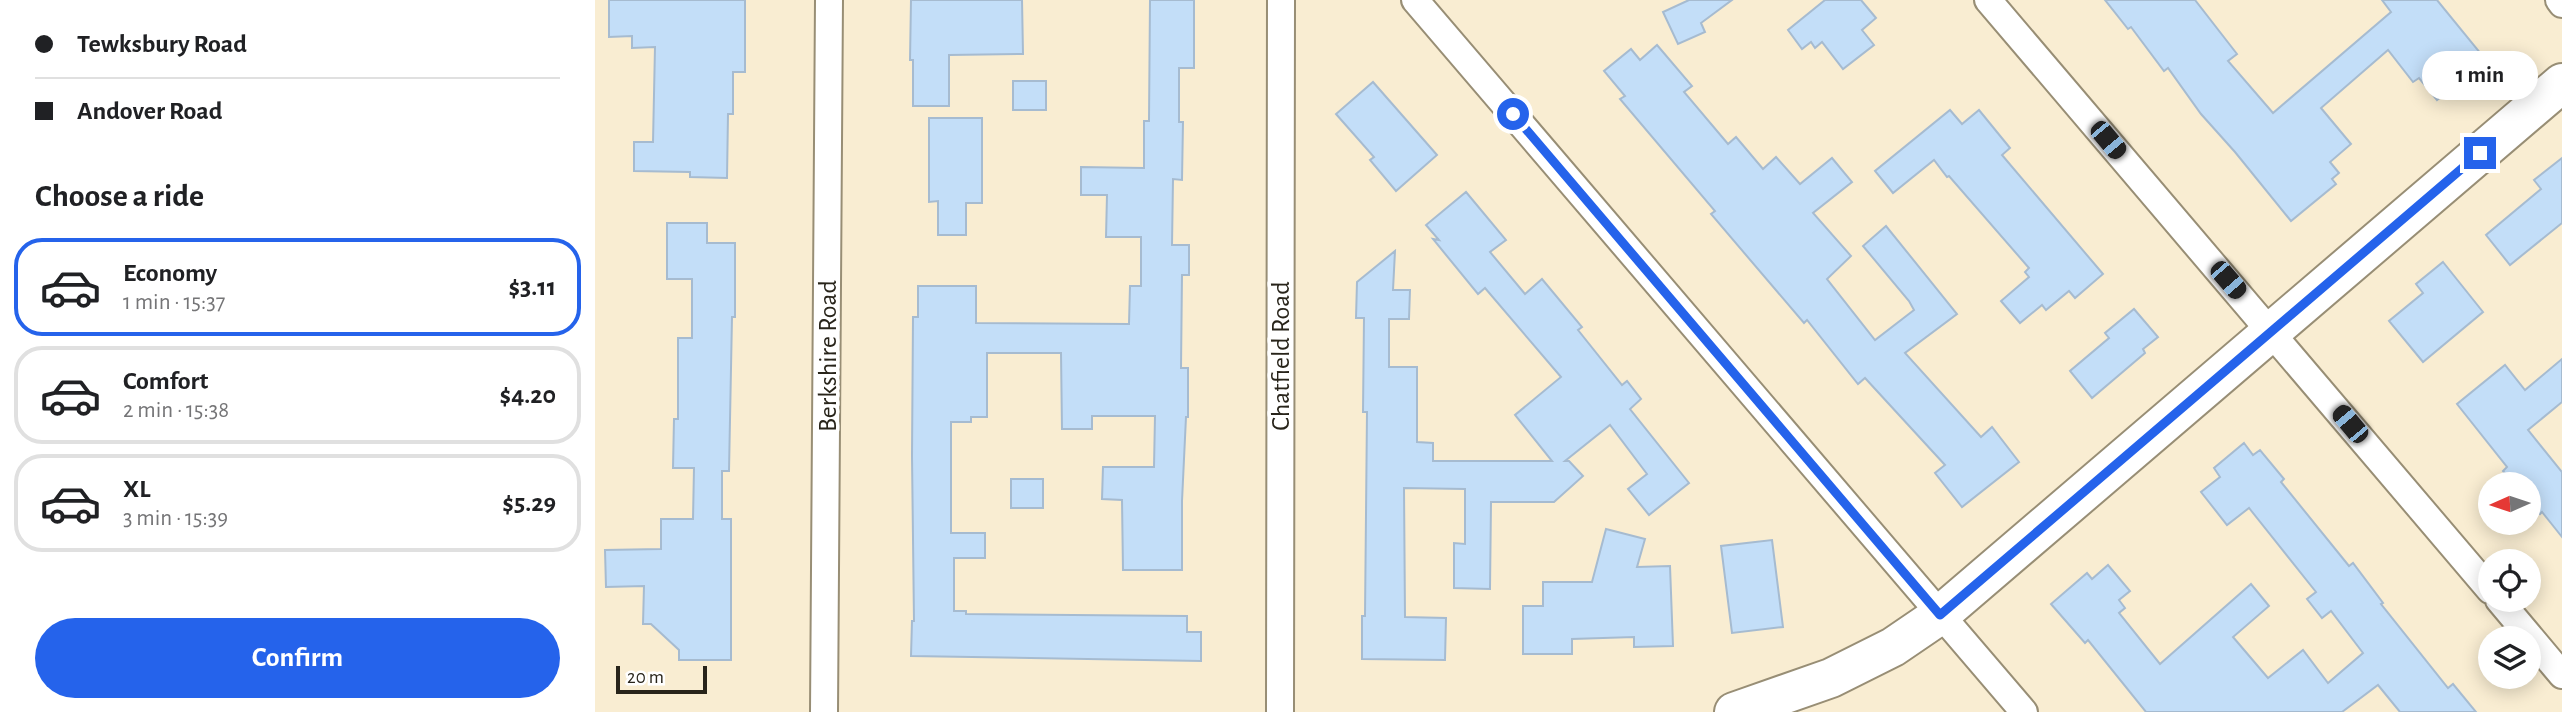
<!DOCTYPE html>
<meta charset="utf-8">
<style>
:root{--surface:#fff;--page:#f2f2f2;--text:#202124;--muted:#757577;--line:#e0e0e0;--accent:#2563eb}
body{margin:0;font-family:"Alegreya Sans",sans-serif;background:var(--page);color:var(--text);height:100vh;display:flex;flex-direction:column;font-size:26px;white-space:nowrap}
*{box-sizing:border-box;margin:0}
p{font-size:23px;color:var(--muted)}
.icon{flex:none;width:38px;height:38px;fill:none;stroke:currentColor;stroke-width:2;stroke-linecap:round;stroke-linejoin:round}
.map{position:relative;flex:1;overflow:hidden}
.details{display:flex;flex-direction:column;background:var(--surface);width:595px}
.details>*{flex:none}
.banner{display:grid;align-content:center;height:154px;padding:0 35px;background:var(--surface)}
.needle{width:46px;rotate:267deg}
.buttons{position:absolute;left:1883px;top:472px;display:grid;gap:14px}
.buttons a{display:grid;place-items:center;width:63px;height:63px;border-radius:50%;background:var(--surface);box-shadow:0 4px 18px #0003;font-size:35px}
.scale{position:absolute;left:21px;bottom:18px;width:91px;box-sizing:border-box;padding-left:7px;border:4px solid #28241a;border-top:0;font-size:19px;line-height:24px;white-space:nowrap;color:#28241a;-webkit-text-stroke:5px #fff;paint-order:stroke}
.end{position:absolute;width:32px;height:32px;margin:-16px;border:9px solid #2563eb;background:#fff;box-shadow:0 0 0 4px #fff}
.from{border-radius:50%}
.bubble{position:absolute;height:49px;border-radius:24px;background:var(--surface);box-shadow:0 4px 18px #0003;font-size:23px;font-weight:700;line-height:49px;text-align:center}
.car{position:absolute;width:21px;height:42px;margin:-21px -10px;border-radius:9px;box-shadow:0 0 5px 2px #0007;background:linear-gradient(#222 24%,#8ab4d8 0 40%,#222 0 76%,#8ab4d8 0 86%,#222 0)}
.banner b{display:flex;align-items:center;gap:24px;height:66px;font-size:26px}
.banner b+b{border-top:2px solid var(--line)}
.banner i{width:18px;height:18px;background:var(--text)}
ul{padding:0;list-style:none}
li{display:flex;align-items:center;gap:21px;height:98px;margin:0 14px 10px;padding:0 21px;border:4px solid var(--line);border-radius:28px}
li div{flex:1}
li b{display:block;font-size:26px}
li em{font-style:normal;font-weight:700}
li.current{border-color:var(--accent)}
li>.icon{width:63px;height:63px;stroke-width:1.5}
h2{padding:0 35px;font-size:32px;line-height:84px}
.primary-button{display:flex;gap:14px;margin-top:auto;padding:14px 35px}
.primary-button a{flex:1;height:80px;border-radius:42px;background:var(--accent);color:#fff;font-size:28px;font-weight:700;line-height:80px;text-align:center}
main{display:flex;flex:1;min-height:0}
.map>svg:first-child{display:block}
.building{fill:#c3def8;stroke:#a6bbd0;stroke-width:2}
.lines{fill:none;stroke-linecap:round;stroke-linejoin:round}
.street-casing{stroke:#988e75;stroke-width:30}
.secondary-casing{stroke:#988e75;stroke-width:42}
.street{stroke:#fff;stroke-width:26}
.secondary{stroke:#fff;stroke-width:38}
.route{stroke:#2563eb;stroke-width:9}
.labels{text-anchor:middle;stroke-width:7;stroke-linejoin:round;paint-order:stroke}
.street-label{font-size:26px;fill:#28241a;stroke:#fff}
</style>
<main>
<section class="details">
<div class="banner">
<b><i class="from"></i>Tewksbury Road</b>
<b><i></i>Andover Road</b>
</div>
<h2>Choose a ride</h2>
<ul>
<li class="current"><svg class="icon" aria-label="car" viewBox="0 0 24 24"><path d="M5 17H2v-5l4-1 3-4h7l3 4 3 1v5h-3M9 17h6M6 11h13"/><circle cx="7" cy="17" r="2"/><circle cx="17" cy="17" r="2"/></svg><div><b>Economy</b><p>1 min · 15:37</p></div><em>$3.11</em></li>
<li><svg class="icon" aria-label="car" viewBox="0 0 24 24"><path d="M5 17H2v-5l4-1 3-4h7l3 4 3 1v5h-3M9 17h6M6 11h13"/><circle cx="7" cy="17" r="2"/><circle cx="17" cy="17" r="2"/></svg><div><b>Comfort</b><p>2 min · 15:38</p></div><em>$4.20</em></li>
<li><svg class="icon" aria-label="car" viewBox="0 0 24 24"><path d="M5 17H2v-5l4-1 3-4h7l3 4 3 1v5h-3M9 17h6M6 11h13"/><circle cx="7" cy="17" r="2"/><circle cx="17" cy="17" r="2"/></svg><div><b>XL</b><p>3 min · 15:39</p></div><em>$5.29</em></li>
</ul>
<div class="primary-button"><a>Confirm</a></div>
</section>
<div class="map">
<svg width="1967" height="712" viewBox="0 0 1967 712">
<rect width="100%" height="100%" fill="#f9edd2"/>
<g class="building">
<path d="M 14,0 L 150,0 L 150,72 L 138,72 L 138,114 L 133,114 L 132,178 L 95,177 L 95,172 L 39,171 L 39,142 L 58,142 L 60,47 L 37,48 L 37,36 L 14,37 Z"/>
<path d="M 316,0 L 427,0 L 428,54 L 354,55 L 354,106 L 318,106 L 318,60 L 315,60 Z"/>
<path d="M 555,0 L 599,0 L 599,68 L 584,68 L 584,122 L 588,122 L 587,180 L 578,179 L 577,245 L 594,245 L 594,275 L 587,275 L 586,368 L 593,368 L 593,417 L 591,417 L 587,501 L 587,570 L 528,570 L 527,500 L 507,499 L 508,467 L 559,467 L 560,416 L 497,416 L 497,429 L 467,429 L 466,353 L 392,353 L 392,417 L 376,417 L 376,422 L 356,422 L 356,533 L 390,533 L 390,558 L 359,558 L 359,611 L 371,611 L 371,614 L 592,616 L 592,632 L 606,632 L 606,661 L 316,656 L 317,621 L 319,621 L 317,456 L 318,317 L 323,317 L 323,286 L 381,286 L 381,323 L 534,324 L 535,286 L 546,286 L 546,237 L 511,237 L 512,195 L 486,195 L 486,167 L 549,168 L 549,121 L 554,121 Z"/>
<path d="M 1094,0 L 1137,0 L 1106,23 L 1110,32 L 1083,44 L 1068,12 Z"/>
<path d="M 1230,0 L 1266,0 L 1281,18 L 1267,30 L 1279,45 L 1248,69 L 1227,42 L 1220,48 L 1216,42 L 1207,49 L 1193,30 Z"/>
<path d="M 1510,0 L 1600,0 L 1642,54 L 1633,61 L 1678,113 L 1796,12 L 1787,0 L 1842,0 L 1891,60 L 1842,100 L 1824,78 L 1818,82 L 1793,50 L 1726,108 L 1756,144 L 1735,162 L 1744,173 L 1737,179 L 1741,184 L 1696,221 L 1640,152 L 1606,114 L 1573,68 L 1569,71 L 1536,27 L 1533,29 Z"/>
<path d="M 1062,45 L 1097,86 L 1089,92 L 1133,144 L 1141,137 L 1168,169 L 1181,157 L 1205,184 L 1237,158 L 1257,182 L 1218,213 L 1256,256 L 1232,279 L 1280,340 L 1319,310 L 1314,301 L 1268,246 L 1291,226 L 1362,314 L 1310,353 L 1386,437 L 1397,427 L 1424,462 L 1367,507 L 1340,473 L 1350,465 L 1270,378 L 1263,384 L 1212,320 L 1209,323 L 1116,214 L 1120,211 L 1025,99 L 1030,96 L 1009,71 L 1036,49 L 1045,60 Z"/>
<rect x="418" y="81" width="33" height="29"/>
<path d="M 778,82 L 842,155 L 801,191 L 775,160 L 779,157 L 741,114 Z"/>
<path d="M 1355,110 L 1367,124 L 1384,110 L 1415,148 L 1407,155 L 1508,274 L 1480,298 L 1474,291 L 1451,310 L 1447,305 L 1425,323 L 1406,301 L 1434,277 L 1430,272 L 1434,268 L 1354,176 L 1352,177 L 1339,160 L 1298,193 L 1280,171 Z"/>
<path d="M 334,118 L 387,118 L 387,203 L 371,203 L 371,235 L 343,235 L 343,201 L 334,202 Z"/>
<path d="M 1967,158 L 1967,223 L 1915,265 L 1891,235 L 1946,189 L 1939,180 Z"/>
<path d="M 871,192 L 911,240 L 895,252 L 930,294 L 947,279 L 987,327 L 983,330 L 1027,385 L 1032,381 L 1046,399 L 1035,409 L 1094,483 L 1054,515 L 1033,489 L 1052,474 L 1015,425 L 970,461 L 974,461 L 988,476 L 959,502 L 896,502 L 895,589 L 859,588 L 859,543 L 870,544 L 870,489 L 809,488 L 810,617 L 851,618 L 850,660 L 767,659 L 767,616 L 770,616 L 772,412 L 768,412 L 769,318 L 761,318 L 762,282 L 800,251 L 798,290 L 815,290 L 814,319 L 794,319 L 794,367 L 822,367 L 822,442 L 838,443 L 838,461 L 957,461 L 920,415 L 966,377 L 890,288 L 883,294 L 838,239 L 844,240 L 831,225 Z"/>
<path d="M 72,223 L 112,223 L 112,243 L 140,243 L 140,317 L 137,317 L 134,471 L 127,471 L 127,519 L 136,519 L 136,660 L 84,660 L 84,650 L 56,624 L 48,624 L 49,586 L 11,587 L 10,550 L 66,549 L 66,519 L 98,519 L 99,468 L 78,468 L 79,419 L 83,419 L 83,338 L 97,338 L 97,279 L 72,279 Z"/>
<path d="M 1848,262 L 1888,312 L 1828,362 L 1794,321 L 1828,293 L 1821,284 Z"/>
<path d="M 1539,309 L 1563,337 L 1548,349 L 1550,353 L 1497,398 L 1475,371 L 1514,338 L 1510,333 Z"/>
<path d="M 1967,359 L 1967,402 L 1933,430 L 1967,472 L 1967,537 L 1947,512 L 1945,514 L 1934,501 L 1934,485 L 1920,485 L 1908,471 L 1912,467 L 1862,404 L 1910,365 L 1930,390 Z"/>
<path d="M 1649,443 L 1658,455 L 1665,450 L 1689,479 L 1686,482 L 1754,566 L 1758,563 L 1788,603 L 1786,604 L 1853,688 L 1858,684 L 1881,712 L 1805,712 L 1783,685 L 1747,712 L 1551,712 L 1493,640 L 1490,643 L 1456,604 L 1492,573 L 1497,579 L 1513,565 L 1535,591 L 1524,600 L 1530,608 L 1524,613 L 1565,664 L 1656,584 L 1674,606 L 1638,637 L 1673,678 L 1708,650 L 1733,683 L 1768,653 L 1736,611 L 1727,618 L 1712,599 L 1721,592 L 1654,508 L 1632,525 L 1606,492 L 1625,477 L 1619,468 Z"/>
<rect x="416" y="479" width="32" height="29"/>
<path d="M 1011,529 L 1050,539 L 1042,567 L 1075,566 L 1078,646 L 1039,647 L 1039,637 L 977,639 L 977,654 L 928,654 L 928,606 L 948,606 L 948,582 L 997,582 Z"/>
<path d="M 1177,540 L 1188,627 L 1137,633 L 1126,546 Z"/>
</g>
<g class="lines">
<defs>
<g id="street">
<path d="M 820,0 L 1429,712"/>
<path d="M 1393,0 L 1895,590"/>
<path d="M 1964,0 L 1967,4"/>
<path d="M 1904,600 L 1967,675"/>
<path d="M 229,712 L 234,0"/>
<path d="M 685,712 L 686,0"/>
</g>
<path id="secondary" d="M 1139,712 L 1236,678 L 1298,647 L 1345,615 L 1967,83"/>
</defs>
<use href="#street" class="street-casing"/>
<use href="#secondary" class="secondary-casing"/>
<use href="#street" class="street"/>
<use href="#secondary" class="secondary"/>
</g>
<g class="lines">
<path class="route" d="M 918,114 L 1345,615 L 1885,153"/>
</g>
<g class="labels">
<g class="street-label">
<text transform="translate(232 356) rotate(-90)" y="9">Berkshire Road</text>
<text transform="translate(685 356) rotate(-90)" y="9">Chatfield Road</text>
</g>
</g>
</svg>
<div class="buttons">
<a><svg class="needle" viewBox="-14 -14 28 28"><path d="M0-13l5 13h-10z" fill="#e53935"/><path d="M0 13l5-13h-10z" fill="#757577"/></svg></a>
<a><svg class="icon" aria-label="locate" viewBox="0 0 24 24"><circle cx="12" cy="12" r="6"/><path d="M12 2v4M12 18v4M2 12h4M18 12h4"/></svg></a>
<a><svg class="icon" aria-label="layers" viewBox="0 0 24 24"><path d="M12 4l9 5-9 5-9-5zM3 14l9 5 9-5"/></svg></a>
</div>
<div class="scale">20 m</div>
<i class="end from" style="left:918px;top:114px"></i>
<i class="end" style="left:1885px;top:153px"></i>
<div class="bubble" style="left:1827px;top:51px;width:116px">1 min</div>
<i class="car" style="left:1513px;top:140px;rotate:140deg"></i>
<i class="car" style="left:1633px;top:280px;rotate:139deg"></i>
<i class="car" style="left:1755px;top:424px;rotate:320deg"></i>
</div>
</main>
